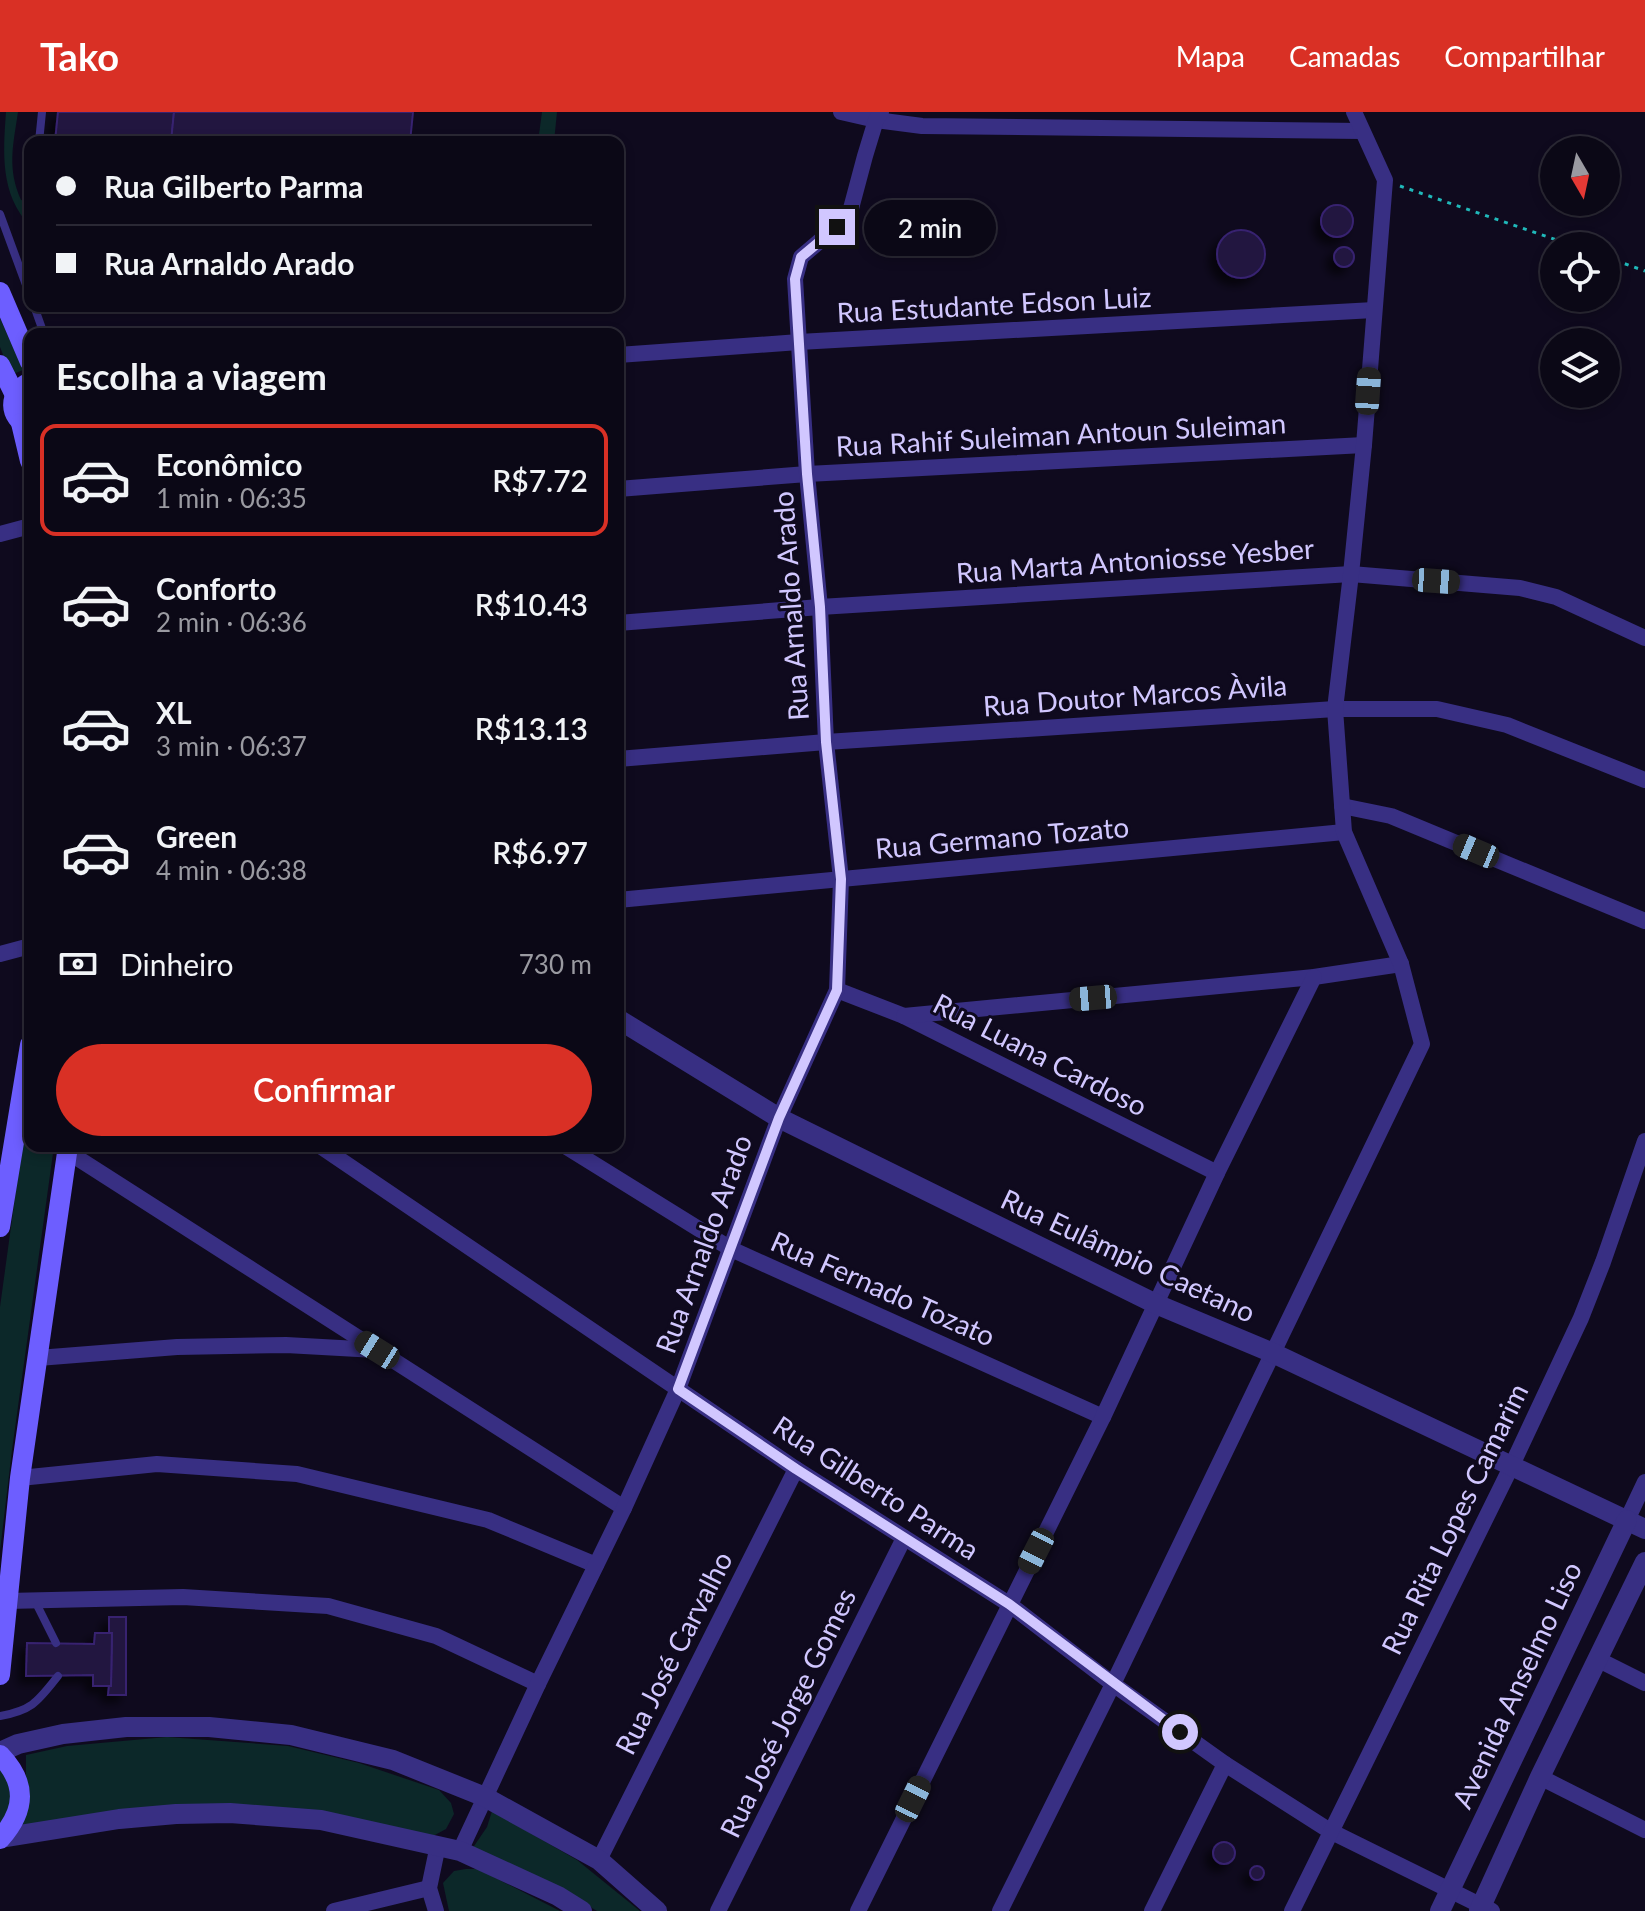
<!DOCTYPE html>
<html lang="pt">
<meta charset="utf-8">
<style>
:root{--surface:#0b0816;--page:#191623;--text:#f1f3f6;--muted:#9a9aa1;--line:#2b2935;--accent:#d93025}
body{margin:0;font-family:Lato,sans-serif;background:var(--page);color:var(--text);height:100vh;display:flex;flex-direction:column;font-size:30px;white-space:nowrap}
*{box-sizing:border-box;margin:0}
p{font-size:26px;color:var(--muted)}
.icon{flex:none;width:44px;height:44px;fill:none;stroke:currentColor;stroke-width:2;stroke-linecap:round;stroke-linejoin:round}
.map{position:relative;flex:1;overflow:hidden}
.sheet{position:absolute;left:24px;top:216px;width:600px;height:824px;display:flex;flex-direction:column;background:var(--surface);border-radius:16px;box-shadow:0 4px 12px #0003,0 0 0 2px var(--line)}
.sheet>*{flex:none}
.banner{position:absolute;left:24px;top:24px;width:600px;height:176px;border-radius:16px;box-shadow:0 4px 12px #0003,0 0 0 2px var(--line);display:grid;align-content:center;height:176px;padding:0 32px;background:var(--surface)}
.needle{width:52px;rotate:171deg}
.fabs{position:absolute;left:1540px;top:24px;display:grid;gap:16px}
.fabs a{display:grid;place-items:center;width:80px;height:80px;border-radius:50%;background:var(--surface);box-shadow:0 4px 12px #0003,0 0 0 2px var(--line);font-size:40px}
.end{position:absolute;width:36px;height:36px;margin:-18px;border:10px solid #d1c7ff;background:#111;box-shadow:0 0 0 4px #111}
.from{border-radius:50%}
.bubble{position:absolute;height:56px;border-radius:28px;background:var(--surface);box-shadow:0 4px 12px #0003,0 0 0 2px var(--line);font-size:26px;font-weight:600;line-height:56px;text-align:center}
.car{position:absolute;width:24px;height:48px;margin:-24px -12px;border-radius:10px;box-shadow:0 0 6px 2px #0007;background:linear-gradient(#222 24%,#8ab4d8 0 40%,#222 0 76%,#8ab4d8 0 86%,#222 0)}
.banner b{display:flex;align-items:center;gap:28px;height:76px;font-size:30px}
.banner b+b{border-top:2px solid var(--line)}
.banner i{width:20px;height:20px;background:var(--text)}
ul{padding:0;list-style:none}
li{display:flex;align-items:center;gap:24px;height:112px;margin:0 16px 12px;padding:0 16px;border:4px solid transparent;border-radius:16px}
li div{flex:1}
li b{display:block;font-size:30px}
li em{font-style:normal;font-weight:600}
li.selected{border-color:var(--accent)}
li>.icon{width:72px;height:72px;stroke-width:1.5}
h2{padding:0 32px;font-size:36px;line-height:96px}
.pay{display:flex;align-items:center;gap:20px;height:88px;padding:0 32px;font-size:30px}
.pay p{margin-inline-start:auto}
.cta{display:flex;gap:16px;margin-top:auto;padding:16px 32px}
.cta a{flex:1;height:92px;border-radius:48px;background:var(--accent);color:#fff;font-size:32px;font-weight:600;line-height:92px;text-align:center}
header{display:flex;align-items:center;gap:48px;box-sizing:border-box;height:112px;padding:0 40px;background:var(--accent);color:#fff}
header strong{font-size:38px}
nav{display:flex;gap:44px;margin-inline-start:auto;font-size:28px}
.map>svg:first-child{display:block}
.green{fill:#0c2829}
.building{fill:#201441;stroke:#372370;stroke-width:2;filter:url(#shadow)}
.lines{fill:none;stroke-linecap:round;stroke-linejoin:round}
.path{stroke:#20b9ba;stroke-width:3;stroke-dasharray:4 6;stroke-linecap:butt}
.service{stroke:#382f83;stroke-width:8}
.minor{stroke:#382f83;stroke-width:16}
.tertiary{stroke:#382f83;stroke-width:20}
.secondary{stroke:#6d5eff;stroke-width:20}
.route{stroke:#d1c7ff;stroke-width:10}
.labels{text-anchor:middle;stroke-width:6;stroke-linejoin:round;paint-order:stroke}
.street-label{font-size:28px;fill:#d1c7ff;stroke:#0f0a1e}
</style>
<header>
<strong>Tako</strong>
<nav><a>Mapa</a><a>Camadas</a><a>Compartilhar</a></nav>
</header>
<div class="map">
<svg width="1645" height="1799" viewBox="0 0 1645 1799">
<defs>
<filter id="shadow"><feDropShadow dx="-7" dy="7" stdDeviation="4" flood-color="#0009"/></filter>
</defs>
<rect width="100%" height="100%" fill="#0f0a1e"/>
<g class="green">
<path d="M 6,0 L 18,0 C 13,34 7,56 21,88 L 30,89 L 30,114 C 0,82 3,41 6,0 Z"/>
<path d="M 542,0 L 557,0 L 554,30 L 538,30 Z"/>
<path d="M 144,194 L 290,194 L 154,201 Z"/>
<path d="M 0,206 L 23,258 L 11,263 L 0,235 Z"/>
<path d="M 30,976 L 30,1034 L 54,1034 L 12,1338 L 0,1439 L 0,1195 Z"/>
<path d="M 167,1625 L 288,1634 L 359,1651 L 439,1678 L 451,1691 L 454,1702 L 446,1717 L 433,1724 L 285,1696 L 21,1719 L 26,1683 L 26,1643 L 67,1634 Z"/>
<path d="M 0,1652 L 8,1662 L 13,1696 L 0,1718 Z"/>
<path d="M 492,1699 L 577,1748 L 640,1799 L 597,1799 L 562,1778 L 472,1737 L 487,1715 Z"/>
<path d="M 466,1757 L 478,1757 L 560,1799 L 449,1799 L 443,1771 L 454,1759 Z"/>
</g>
<g class="building">
<path d="M 58,0 L 174,0 L 171,30 L 55,30 Z"/>
<path d="M 174,0 L 413,0 L 410,30 L 171,30 Z"/>
<circle cx="1337" cy="109" r="16"/>
<circle cx="1241" cy="142" r="24"/>
<circle cx="1344" cy="145" r="10"/>
<path d="M 109,1505 L 126,1505 L 126,1583 L 108,1583 L 109,1574 L 111,1574 L 112,1521 L 109,1521 Z"/>
<path d="M 95,1521 L 112,1521 L 111,1574 L 93,1574 L 93,1563 L 26,1564 L 27,1531 L 94,1532 Z"/>
<circle cx="1224" cy="1741" r="11"/>
<circle cx="1257" cy="1761" r="7"/>
</g>
<g class="lines">
<g class="path">
<path d="M 1400,74 L 1574,134"/>
<path d="M 1606,145 L 1645,159"/>
</g>
<g class="service">
<path d="M 39,30 L 42,0"/>
<path d="M 0,102 L 30,184"/>
<path d="M 34,194 L 44,222"/>
<path d="M 35,1489 L 56,1531"/>
<path d="M 0,1604 C 33,1598 38,1589 58,1564"/>
</g>
<g class="minor">
<path d="M 841,0 L 876,8 L 922,14 L 1362,19"/>
<path d="M 618,243 L 799,230 L 1374,198"/>
<path d="M 618,377 L 807,362 L 1364,333"/>
<path d="M 0,422 L 30,414"/>
<path d="M 618,511 L 820,495 L 1351,462 L 1520,476 L 1556,485 L 1645,526"/>
<path d="M 618,647 L 826,630 L 1335,597 L 1437,597 L 1507,613 L 1645,668"/>
<path d="M 1342,694 L 1391,704 L 1645,809"/>
<path d="M 618,788 L 1344,720"/>
<path d="M 0,842 L 30,834"/>
<path d="M 837,878 L 904,904 L 1217,1061"/>
<path d="M 904,904 L 1314,865 L 1401,852"/>
<path d="M 320,1034 L 796,1357 L 1009,1492 L 1113,1572 L 1225,1652 L 1330,1719 L 1492,1799"/>
<path d="M 565,1034 L 731,1137 L 1103,1305"/>
<path d="M 68,1040 L 624,1396"/>
<path d="M 38,1246 L 177,1235 L 286,1233 L 376,1238"/>
<path d="M 20,1366 L 157,1352 L 297,1362 L 488,1408 L 596,1453"/>
<path d="M 1627,1408 L 1645,1370"/>
<path d="M 7,1489 L 183,1485 L 328,1494 L 436,1524 L 538,1572"/>
<path d="M 1597,1547 L 1645,1571"/>
<path d="M 1540,1665 L 1645,1718"/>
<path d="M 460,1739 L 538,1572 L 624,1396 L 678,1277 L 779,1006 L 837,878 L 841,767 L 826,630 L 820,495 L 807,362 L 795,167 L 801,145 L 849,104 L 865,44 L 876,8 L 881,0"/>
<path d="M 599,1748 L 796,1357"/>
<path d="M 334,1799 L 429,1776"/>
<path d="M 436,1799 L 429,1776 L 438,1733"/>
<path d="M 718,1799 L 904,1426"/>
<path d="M 858,1799 L 1103,1305 L 1217,1061 L 1314,865"/>
<path d="M 1000,1799 L 1113,1572 L 1422,932 L 1401,852 L 1344,720 L 1335,597 L 1351,462 L 1364,333 L 1385,68 L 1354,0"/>
<path d="M 1152,1799 L 1225,1652"/>
<path d="M 1292,1799 L 1512,1353 L 1581,1206 L 1603,1150 L 1645,1029"/>
</g>
<g class="tertiary">
<path d="M 618,907 L 779,1006 L 1156,1192 L 1273,1241 L 1645,1417"/>
<path d="M 0,1640 L 18,1632 L 63,1622 L 126,1615 L 209,1615 L 291,1623 L 393,1648 L 485,1685 L 599,1748 L 657,1799"/>
<path d="M 1,1726 L 119,1707 L 176,1702 L 230,1701 L 321,1708 L 460,1739 L 558,1784 L 582,1799"/>
<path d="M 1440,1799 L 1627,1408"/>
<path d="M 1479,1799 L 1540,1665 L 1645,1450"/>
</g>
<g class="secondary">
<path d="M 0,180 L 30,250"/>
<path d="M 0,253 L 15,283"/>
<path d="M 30,270 C 7,281 8,305 30,316"/>
<path d="M 21,311 L 30,349"/>
<path d="M 0,1115 L 30,933"/>
<path d="M 0,1563 L 20,1366 L 68,1034"/>
<path d="M 0,1643 C 27,1671 26,1698 0,1727"/>
</g>
</g>
<g class="lines">
<path class="route" d="M 837,115 L 801,145 L 795,167 L 807,362 L 820,495 L 826,630 L 841,767 L 837,878 L 779,1006 L 678,1277 L 796,1357 L 1009,1492 L 1180,1620"/>
</g>
<g class="labels">
<g class="street-label">
<text transform="translate(994 193) rotate(-3)" y="10">Rua Estudante Edson Luiz</text>
<text transform="translate(1061 323) rotate(-3)" y="10">Rua Rahif Suleiman Antoun Suleiman</text>
<text transform="translate(1135 449) rotate(-4)" y="10">Rua Marta Antoniosse Yesber</text>
<text transform="translate(791 494) rotate(-94)" y="10">Rua Arnaldo Arado</text>
<text transform="translate(1135 584) rotate(-4)" y="10">Rua Doutor Marcos Àvila</text>
<text transform="translate(1002 726) rotate(-5)" y="10">Rua Germano Tozato</text>
<text transform="translate(1040 943) rotate(27)" y="10">Rua Luana Cardoso</text>
<text transform="translate(704 1132) rotate(-70)" y="10">Rua Arnaldo Arado</text>
<text transform="translate(1128 1144) rotate(25)" y="10">Rua Eulâmpio Caetano</text>
<text transform="translate(883 1177) rotate(24)" y="10">Rua Fernado Tozato</text>
<text transform="translate(876 1376) rotate(33)" y="10">Rua Gilberto Parma</text>
<text transform="translate(1455 1407) rotate(-64)" y="10">Rua Rita Lopes Camarim</text>
<text transform="translate(674 1541) rotate(-63)" y="10">Rua José Carvalho</text>
<text transform="translate(1517 1573) rotate(-65)" y="10">Avenida Anselmo Liso</text>
<text transform="translate(788 1601) rotate(-64)" y="10">Rua José Jorge Gomes</text>
</g>
</g>
</svg>
<div class="fabs">
<a><svg class="needle" viewBox="-14 -14 28 28"><path d="M0-13l5 13h-10z" fill="#e53935"/><path d="M0 13l5-13h-10z" fill="#9a9aa1"/></svg></a>
<a><svg class="icon" aria-label="locate" viewBox="0 0 24 24"><circle cx="12" cy="12" r="6"/><path d="M12 2v4M12 18v4M2 12h4M18 12h4"/></svg></a>
<a><svg class="icon" aria-label="layers" viewBox="0 0 24 24"><path d="M12 4l9 5-9 5-9-5zM3 14l9 5 9-5"/></svg></a>
</div>
<i class="end from" style="left:1180px;top:1620px"></i>
<i class="end" style="left:837px;top:115px"></i>
<div class="bubble" style="left:864px;top:88px;width:132px">2 min</div>
<i class="car" style="left:1368px;top:279px;rotate:4deg"></i>
<i class="car" style="left:1436px;top:469px;rotate:94deg"></i>
<i class="car" style="left:1476px;top:739px;rotate:293deg"></i>
<i class="car" style="left:1093px;top:886px;rotate:265deg"></i>
<i class="car" style="left:377px;top:1238px;rotate:302deg"></i>
<i class="car" style="left:1036px;top:1439px;rotate:207deg"></i>
<i class="car" style="left:913px;top:1687px;rotate:26deg"></i>
<div class="banner">
<b><i class="from"></i>Rua Gilberto Parma</b>
<b><i></i>Rua Arnaldo Arado</b>
</div>
<section class="sheet">
<h2>Escolha a viagem</h2>
<ul>
<li class="selected"><svg class="icon" aria-label="car" viewBox="0 0 24 24"><path d="M5 17H2v-5l4-1 3-4h7l3 4 3 1v5h-3M9 17h6M6 11h13"/><circle cx="7" cy="17" r="2"/><circle cx="17" cy="17" r="2"/></svg><div><b>Econômico</b><p>1 min · 06:35</p></div><em>R$7.72</em></li>
<li><svg class="icon" aria-label="car" viewBox="0 0 24 24"><path d="M5 17H2v-5l4-1 3-4h7l3 4 3 1v5h-3M9 17h6M6 11h13"/><circle cx="7" cy="17" r="2"/><circle cx="17" cy="17" r="2"/></svg><div><b>Conforto</b><p>2 min · 06:36</p></div><em>R$10.43</em></li>
<li><svg class="icon" aria-label="car" viewBox="0 0 24 24"><path d="M5 17H2v-5l4-1 3-4h7l3 4 3 1v5h-3M9 17h6M6 11h13"/><circle cx="7" cy="17" r="2"/><circle cx="17" cy="17" r="2"/></svg><div><b>XL</b><p>3 min · 06:37</p></div><em>R$13.13</em></li>
<li><svg class="icon" aria-label="car" viewBox="0 0 24 24"><path d="M5 17H2v-5l4-1 3-4h7l3 4 3 1v5h-3M9 17h6M6 11h13"/><circle cx="7" cy="17" r="2"/><circle cx="17" cy="17" r="2"/></svg><div><b>Green</b><p>4 min · 06:38</p></div><em>R$6.97</em></li>
</ul>
<div class="pay"><svg class="icon" aria-label="cash" viewBox="0 0 24 24"><path d="M3 7h18v10H3z"/><circle cx="12" cy="12" r="2"/></svg>Dinheiro<p>730 m</p></div>
<div class="cta"><a>Confirmar</a></div>
</section>
</div>
